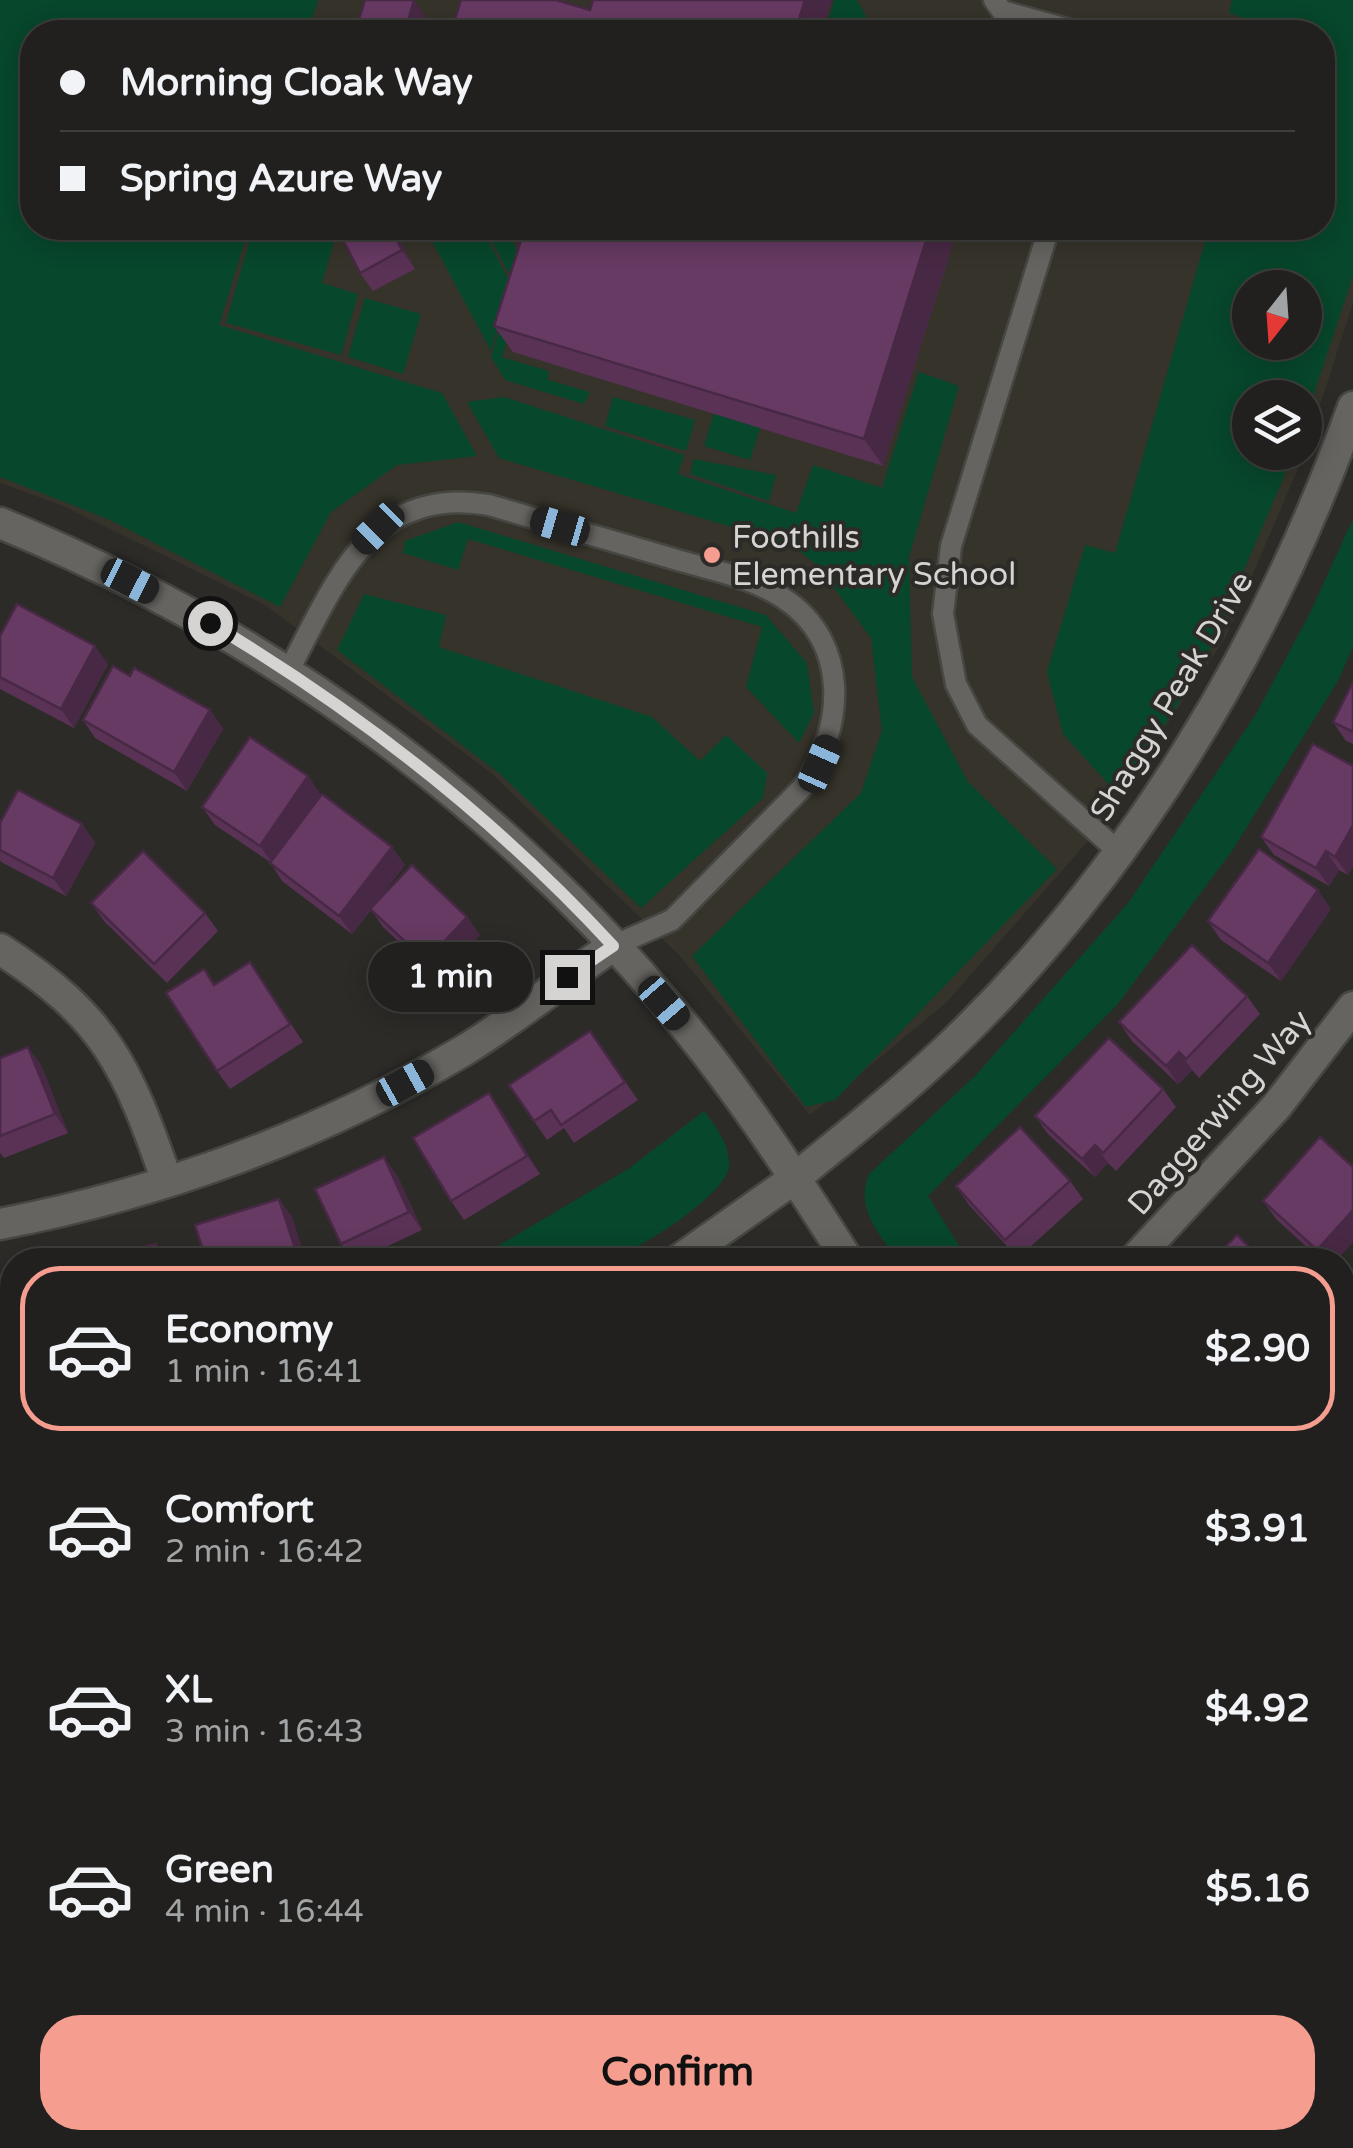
<!DOCTYPE html>
<meta charset="utf-8">
<style>
:root{--surface:#21201e;--page:#292827;--text:#f1f3f6;--muted:#a2a3a4;--line:#3e3e3c;--accent:#f59d8f}
body{margin:0;font-family:"Varela Round",sans-serif;background:var(--page);color:var(--text);height:100vh;display:flex;flex-direction:column;font-size:38px;white-space:nowrap}
*{box-sizing:border-box;margin:0}
p{font-size:32px;color:var(--muted)}
.icon{flex:none;width:55px;height:55px;fill:none;stroke:currentColor;stroke-width:2;stroke-linecap:round;stroke-linejoin:round}
.map{position:relative;flex:1;overflow:hidden}
.side{position:absolute;left:0px;top:1248px;width:1355px;height:902px;display:flex;flex-direction:column;background:var(--surface);border-radius:40px 40px 0 0;box-shadow:0 5px 25px #0003,0 0 0 2px var(--line)}
.side>*{flex:none}
.banner{position:absolute;left:20px;top:20px;width:1315px;height:220px;border-radius:40px;box-shadow:0 5px 25px #0003,0 0 0 2px var(--line);display:grid;align-content:center;height:220px;padding:0 40px;background:var(--surface)}
.needle{width:65px;rotate:197deg}
.fabs{position:absolute;left:1232px;top:270px;display:grid;gap:20px}
.fabs a{display:grid;place-items:center;width:90px;height:90px;border-radius:50%;background:var(--surface);box-shadow:0 5px 25px #0003,0 0 0 2px var(--line);font-size:50px}
.end{position:absolute;width:45px;height:45px;margin:-22px;border:12px solid #d5d4d2;background:#111;box-shadow:0 0 0 5px #111}
.from{border-radius:50%}
.bubble{position:absolute;height:70px;border-radius:35px;background:var(--surface);box-shadow:0 5px 25px #0003,0 0 0 2px var(--line);font-size:32px;font-weight:800;line-height:70px;text-align:center}
.car{position:absolute;width:30px;height:60px;margin:-30px -15px;border-radius:12px;box-shadow:0 0 8px 2px #0007;background:linear-gradient(#222 24%,#8ab4d8 0 40%,#222 0 76%,#8ab4d8 0 86%,#222 0)}
.banner b{display:flex;align-items:center;gap:35px;height:95px;font-size:38px}
.banner b+b{border-top:2px solid var(--line)}
.banner i{width:25px;height:25px;background:var(--text)}
ul{padding:18px 0 0;list-style:none}
li{display:flex;align-items:center;gap:30px;height:165px;margin:0 20px 15px;padding:0 20px;border:5px solid transparent;border-radius:40px}
li div{flex:1}
li b{display:block;font-size:38px}
li em{font-style:normal;font-weight:800}
li.on{border-color:var(--accent)}
li>.icon{width:90px;height:90px;stroke-width:1.5}
.primary-button{display:flex;gap:20px;margin-top:auto;padding:20px 40px}
.primary-button a{flex:1;height:115px;border-radius:40px;background:var(--accent);color:#111;font-size:40px;font-weight:800;line-height:115px;text-align:center}
.map>svg:first-child{display:block}
.built{fill:#36332a;fill-rule:evenodd}
.green{fill:#07472c;fill-rule:evenodd}
.lines{fill:none;stroke-linecap:round;stroke-linejoin:round}
.lane-casing{stroke:#464642;stroke-width:25}
.street-casing{stroke:#464642;stroke-width:35}
.secondary-casing{stroke:#464642;stroke-width:35}
.lane{stroke:#656460;stroke-width:20}
.street{stroke:#656460;stroke-width:30}
.secondary{stroke:#656460;stroke-width:30}
.wall{fill:#593255}
.shaded-wall{fill:#482945}
.building{fill:#673a63;stroke:#482945;stroke-width:2.5}
.route{stroke:#d5d4d2;stroke-width:12}
.poi-dot{fill:#f59d8f;stroke:#2c2b28;stroke-width:4}
.labels{text-anchor:middle;stroke-width:8;stroke-linejoin:round;paint-order:stroke}
.poi-label{font-size:32px;fill:#d5d4d2;stroke:#2c2b28;text-anchor:start}
.street-label{font-size:32px;fill:#d5d4d2;stroke:#2c2b28}
</style>
<div class="map">
<svg width="1353" height="2148" viewBox="0 0 1353 2148">
<rect width="100%" height="100%" fill="#2c2b28"/>
<path class="built" d="M 0,0 L 1353,0 L 1353,303 L 1305,452 L 1305,398 L 1250,398 L 1250,452 L 1305,452 L 1226,637 L 1088,841 L 946,1003 L 810,1115 L 680,956 L 490,772 L 265,605 L 61,505 L 0,483 ZM 32,32 L 1322,32 L 1322,228 L 32,228 ZM 1250,288 L 1305,288 L 1305,342 L 1250,342 Z"/>
<g class="green">
<path d="M 0,0 L 318,0 L 308,32 L 32,32 L 32,228 L 249,228 L 219,325 L 442,393 L 477,456 L 397,465 L 331,512 L 280,607 L 108,519 L 0,477 Z"/>
<path d="M 834,0 L 857,0 L 875,32 L 825,32 Z"/>
<path d="M 1232,0 L 1353,0 L 1353,276 L 1305,420 L 1305,398 L 1250,398 L 1250,452 L 1294,453 L 1206,659 L 1120,797 L 1063,734 L 1047,672 L 1085,545 L 1115,553 L 1209,228 L 1322,228 L 1322,32 L 1265,32 L 1266,26 L 1229,13 ZM 1250,288 L 1305,288 L 1305,342 L 1250,342 Z"/>
<path d="M 253,228 L 338,228 L 322,283 L 358,294 L 341,355 L 226,323 Z"/>
<path d="M 425,228 L 466,228 L 485,234 L 510,282 L 491,351 Z"/>
<path d="M 473,228 L 505,228 L 528,271 L 502,357 L 549,371 L 548,380 L 590,392 L 584,404 L 505,380 L 491,357 L 513,281 L 487,232 Z"/>
<path d="M 365,298 L 421,314 L 403,374 L 348,357 Z"/>
<path d="M 919,372 L 959,386 L 909,557 L 912,677 L 968,782 L 1057,869 L 835,1100 L 806,1107 L 692,956 L 861,793 L 882,731 L 871,638 L 818,566 L 792,545 L 499,458 L 467,402 L 504,397 L 684,455 L 678,474 L 796,513 L 813,465 L 882,488 Z"/>
<path d="M 613,397 L 695,420 L 686,451 L 605,426 Z"/>
<path d="M 715,410 L 761,425 L 750,460 L 704,446 Z"/>
<path d="M 694,459 L 776,475 L 769,501 L 690,474 Z"/>
<path d="M 1353,519 L 1353,647 L 1338,681 L 1232,851 L 1117,1005 L 928,1196 L 968,1260 L 897,1260 C 878,1231 855,1209 869,1174 L 975,1076 L 1128,903 L 1256,714 L 1310,613 Z"/>
<path d="M 458,522 L 766,615 L 807,663 L 814,713 L 799,743 L 746,687 L 762,627 L 468,539 L 458,570 L 403,553 L 405,541 Z"/>
<path d="M 364,594 L 446,615 L 439,647 L 652,717 L 700,761 L 726,735 L 767,773 L 763,798 L 641,908 L 499,773 L 337,650 Z"/>
<path d="M 704,1111 C 716,1127 730,1144 729,1166 C 727,1195 639,1249 612,1259 C 587,1268 504,1260 474,1260 L 628,1169 Z"/>
<path d="M 12,1409 L 12,1476 L 0,1478 L 0,1411 Z"/>
<path d="M 12,1553 L 12,1614 L 0,1616 L 0,1556 Z"/>
<path d="M 1353,1604 L 1353,2148 L 1322,2148 L 1320,2138 L 1342,2138 L 1342,1613 Z"/>
</g>
<g class="lines">
<defs>
<g id="lane">
<path d="M 994,0 L 1002,11 L 1078,32"/>
<path d="M 1049,228 L 951,546 L 943,614 L 956,684 L 977,725 L 1119,852"/>
<path d="M 289,670 C 336,582 370,485 489,505 C 551,523 613,541 674,559 C 711,570 751,577 783,598 C 851,642 845,730 802,788 L 672,920 L 613,946"/>
</g>
<g id="street">
<path d="M 0,949 C 106,1017 127,1066 167,1181"/>
<path d="M 795,1178 C 846,1137 898,1095 946,1050 C 1130,875 1268,646 1353,407"/>
<path d="M 0,1224 C 162,1193 321,1135 463,1051 C 516,1019 562,980 613,946"/>
<path d="M 1134,1260 L 1276,1107 L 1353,1007"/>
<path d="M 1342,1580 L 1353,1571"/>
<path d="M 0,1810 L 12,1807"/>
<path d="M 672,2138 L 681,2148"/>
<path d="M 244,2148 L 290,2138"/>
</g>
<g id="secondary">
<path d="M 0,523 C 278,637 522,816 707,1054 C 758,1120 803,1190 848,1260"/>
<path d="M 679,1260 L 795,1178"/>
<path d="M 0,1517 L 12,1515"/>
<path d="M 1278,2138 L 1280,2148"/>
</g>
</defs>
<use href="#lane" class="lane-casing"/>
<use href="#street" class="street-casing"/>
<use href="#secondary" class="secondary-casing"/>
<use href="#lane" class="lane"/>
<use href="#street" class="street"/>
<use href="#secondary" class="secondary"/>
</g>
<g class="wall">
<path d="M 393,228 L 415,269 L 373,291 L 360,273 Z"/>
<path d="M 514,228 L 958,228 L 883,466 L 513,352 L 494,326 L 524,230 Z"/>
<path d="M 0,636 L 108,664 L 74,728 L 0,689 Z"/>
<path d="M 1353,682 L 1353,744 L 1346,741 L 1333,722 Z"/>
<path d="M 210,710 L 223,729 L 187,791 L 95,738 L 83,720 Z"/>
<path d="M 1353,766 L 1353,866 L 1348,875 L 1339,870 L 1329,886 L 1274,855 L 1261,837 Z"/>
<path d="M 308,776 L 320,794 L 308,813 L 405,865 L 378,900 L 467,917 L 480,935 L 438,979 L 383,927 L 371,910 L 352,934 L 282,881 L 270,862 L 215,825 L 202,807 Z"/>
<path d="M 0,823 L 82,824 L 95,843 L 66,896 L 1,862 L 0,860 Z"/>
<path d="M 91,903 L 205,913 L 218,931 L 167,983 L 104,921 Z"/>
<path d="M 1331,909 L 1281,981 L 1221,940 L 1208,921 Z"/>
<path d="M 250,962 L 303,1042 L 230,1089 L 217,1071 L 214,984 Z"/>
<path d="M 1247,996 L 1260,1014 L 1199,1078 L 1192,1070 L 1178,1084 L 1132,1041 L 1119,1022 Z"/>
<path d="M 590,1031 L 638,1100 L 574,1143 L 564,1128 L 547,1140 L 509,1085 Z"/>
<path d="M 0,1058 L 41,1065 L 68,1133 L 4,1158 L 0,1153 Z"/>
<path d="M 1163,1089 L 1176,1107 L 1116,1171 L 1108,1163 L 1095,1177 L 1048,1134 L 1035,1116 Z"/>
<path d="M 489,1093 L 540,1174 L 464,1220 L 451,1201 Z"/>
<path d="M 397,1175 L 422,1230 L 358,1260 L 352,1260 L 341,1244 Z"/>
<path d="M 1070,1181 L 1083,1199 L 1018,1258 L 969,1205 L 956,1186 Z"/>
<path d="M 1263,1201 L 1337,1260 L 1321,1260 L 1276,1219 Z"/>
<path d="M 12,1274 L 12,1370 L 0,1372 L 0,1276 Z"/>
<path d="M 1342,1396 L 1353,1407 L 1353,1470 L 1342,1480 Z"/>
<path d="M 0,1631 L 12,1645 L 12,1730 L 0,1732 Z"/>
<path d="M 0,2028 L 5,2035 L 12,2084 L 12,2113 L 0,2114 Z"/>
<path d="M 766,2138 L 825,2138 L 806,2148 L 772,2148 Z"/>
</g>
<g class="shaded-wall">
<path d="M 414,0 L 427,19 L 423,32 L 405,32 Z"/>
<path d="M 805,0 L 832,0 L 822,32 L 795,32 Z"/>
<path d="M 390,228 L 393,228 L 415,269 L 402,250 Z"/>
<path d="M 930,228 L 958,228 L 883,466 L 864,439 Z"/>
<path d="M 95,646 L 108,664 L 74,728 L 61,709 Z"/>
<path d="M 210,710 L 223,729 L 187,791 L 174,772 Z"/>
<path d="M 308,776 L 320,794 L 273,864 L 260,846 Z"/>
<path d="M 82,824 L 95,843 L 66,896 L 53,878 Z"/>
<path d="M 1353,825 L 1353,866 L 1348,875 L 1335,857 Z"/>
<path d="M 392,847 L 405,865 L 352,934 L 339,916 Z"/>
<path d="M 1326,851 L 1339,870 L 1329,886 L 1316,868 Z"/>
<path d="M 1318,890 L 1331,909 L 1281,981 L 1268,963 Z"/>
<path d="M 467,917 L 480,935 L 438,979 L 426,961 Z"/>
<path d="M 28,1047 L 41,1065 L 68,1133 L 55,1114 Z"/>
<path d="M 1179,1052 L 1192,1070 L 1178,1084 L 1166,1066 Z"/>
<path d="M 489,1093 L 502,1111 L 540,1174 L 527,1156 Z"/>
<path d="M 1095,1145 L 1108,1163 L 1095,1177 L 1082,1159 Z"/>
<path d="M 384,1157 L 397,1175 L 422,1230 L 409,1212 Z"/>
<path d="M 279,1199 L 292,1217 L 306,1260 L 299,1260 Z"/>
<path d="M 1353,1210 L 1353,1242 L 1337,1260 L 1324,1260 L 1317,1250 Z"/>
<path d="M 156,1244 L 167,1260 L 160,1260 Z"/>
<path d="M 0,2028 L 5,2035 L 12,2084 L 12,2106 L 4,2094 L 0,2069 Z"/>
<path d="M 1176,2138 L 1185,2138 L 1187,2148 L 1179,2148 Z"/>
</g>
<g class="building">
<path d="M 365,0 L 414,0 L 405,32 L 355,32 Z"/>
<path d="M 461,0 L 556,0 L 590,10 L 593,0 L 805,0 L 795,32 L 451,32 Z"/>
<path d="M 337,228 L 390,228 L 402,250 L 360,273 Z"/>
<path d="M 525,228 L 930,228 L 864,439 L 494,326 Z"/>
<path d="M 17,604 L 95,646 L 61,709 L 0,677 L 0,636 Z"/>
<path d="M 113,666 L 130,676 L 134,668 L 210,710 L 174,772 L 83,720 Z"/>
<path d="M 1353,682 L 1353,732 L 1333,722 Z"/>
<path d="M 250,737 L 308,776 L 260,846 L 202,807 Z"/>
<path d="M 1313,744 L 1353,766 L 1353,825 L 1335,857 L 1326,851 L 1316,868 L 1261,837 Z"/>
<path d="M 18,790 L 82,824 L 53,878 L 0,850 L 0,823 Z"/>
<path d="M 322,794 L 392,847 L 339,916 L 270,863 Z"/>
<path d="M 1259,849 L 1318,890 L 1268,963 L 1208,921 Z"/>
<path d="M 143,851 L 205,913 L 154,964 L 91,903 Z"/>
<path d="M 412,865 L 467,917 L 426,961 L 370,909 Z"/>
<path d="M 1192,945 L 1247,996 L 1186,1059 L 1179,1052 L 1166,1066 L 1119,1022 Z"/>
<path d="M 250,962 L 290,1024 L 217,1071 L 166,993 L 204,969 L 214,985 Z"/>
<path d="M 590,1031 L 625,1082 L 561,1125 L 551,1110 L 534,1121 L 509,1085 Z"/>
<path d="M 1109,1038 L 1163,1089 L 1103,1153 L 1095,1145 L 1082,1159 L 1035,1116 Z"/>
<path d="M 28,1047 L 55,1114 L 0,1136 L 0,1058 Z"/>
<path d="M 489,1093 L 527,1156 L 451,1201 L 413,1138 Z"/>
<path d="M 1020,1127 L 1070,1181 L 1005,1240 L 956,1186 Z"/>
<path d="M 1320,1137 L 1353,1167 L 1353,1210 L 1317,1250 L 1263,1201 Z"/>
<path d="M 384,1157 L 409,1212 L 341,1244 L 315,1189 Z"/>
<path d="M 279,1199 L 299,1260 L 206,1260 L 195,1225 Z"/>
<path d="M 1237,1235 L 1262,1260 L 1213,1260 Z"/>
<path d="M 156,1244 L 160,1260 L 94,1260 Z"/>
<path d="M 12,1274 L 12,1349 L 0,1351 L 0,1276 Z"/>
<path d="M 1353,1334 L 1353,1357 L 1342,1348 Z"/>
<path d="M 1342,1396 L 1353,1407 L 1353,1438 L 1342,1449 Z"/>
<path d="M 10,1630 L 12,1645 L 12,1709 L 0,1711 L 0,1631 Z"/>
<path d="M 12,1877 L 12,1940 L 7,1941 L 0,1897 L 0,1879 Z"/>
<path d="M 0,2069 L 4,2094 L 0,2094 Z"/>
<path d="M 532,2138 L 584,2138 L 591,2148 L 516,2148 Z"/>
<path d="M 766,2138 L 778,2138 L 769,2143 Z"/>
<path d="M 872,2138 L 919,2138 L 936,2148 L 865,2148 Z"/>
<path d="M 1092,2138 L 1176,2138 L 1179,2148 L 1094,2148 Z"/>
</g>
<g class="lines">
<path class="route" d="M 210,623 C 361,713 494,817 613,946 L 567,977"/>
</g>
<circle class="poi-dot" cx="712" cy="555" r="10"/>
<g class="labels">
<g class="poi-label">
<text x="732" y="548">Foothills<tspan x="732" dy="37">Elementary School</tspan></text>
</g>
<g class="street-label">
<text transform="translate(1171 696) rotate(-59)" y="11">Shaggy Peak Drive</text>
<text transform="translate(1219 1112) rotate(-49)" y="11">Daggerwing Way</text>
</g>
</g>
</svg>
<div class="fabs">
<a><svg class="needle" viewBox="-14 -14 28 28"><path d="M0-13l5 13h-10z" fill="#e53935"/><path d="M0 13l5-13h-10z" fill="#a2a3a4"/></svg></a>
<a><svg class="icon" aria-label="layers" viewBox="0 0 24 24"><path d="M12 4l9 5-9 5-9-5zM3 14l9 5 9-5"/></svg></a>
</div>
<i class="end from" style="left:210px;top:623px"></i>
<i class="end" style="left:567px;top:977px"></i>
<div class="bubble" style="left:368px;top:942px;width:165px">1 min</div>
<i class="car" style="left:560px;top:526px;rotate:286deg"></i>
<i class="car" style="left:378px;top:528px;rotate:225deg"></i>
<i class="car" style="left:130px;top:581px;rotate:117deg"></i>
<i class="car" style="left:820px;top:764px;rotate:24deg"></i>
<i class="car" style="left:664px;top:1003px;rotate:139deg"></i>
<i class="car" style="left:405px;top:1083px;rotate:61deg"></i>
<div class="banner">
<b><i class="from"></i>Morning Cloak Way</b>
<b><i></i>Spring Azure Way</b>
</div>
<section class="side">
<ul>
<li class="on"><svg class="icon" aria-label="car" viewBox="0 0 24 24"><path d="M5 17H2v-5l4-1 3-4h7l3 4 3 1v5h-3M9 17h6M6 11h13"/><circle cx="7" cy="17" r="2"/><circle cx="17" cy="17" r="2"/></svg><div><b>Economy</b><p>1 min · 16:41</p></div><em>$2.90</em></li>
<li><svg class="icon" aria-label="car" viewBox="0 0 24 24"><path d="M5 17H2v-5l4-1 3-4h7l3 4 3 1v5h-3M9 17h6M6 11h13"/><circle cx="7" cy="17" r="2"/><circle cx="17" cy="17" r="2"/></svg><div><b>Comfort</b><p>2 min · 16:42</p></div><em>$3.91</em></li>
<li><svg class="icon" aria-label="car" viewBox="0 0 24 24"><path d="M5 17H2v-5l4-1 3-4h7l3 4 3 1v5h-3M9 17h6M6 11h13"/><circle cx="7" cy="17" r="2"/><circle cx="17" cy="17" r="2"/></svg><div><b>XL</b><p>3 min · 16:43</p></div><em>$4.92</em></li>
<li><svg class="icon" aria-label="car" viewBox="0 0 24 24"><path d="M5 17H2v-5l4-1 3-4h7l3 4 3 1v5h-3M9 17h6M6 11h13"/><circle cx="7" cy="17" r="2"/><circle cx="17" cy="17" r="2"/></svg><div><b>Green</b><p>4 min · 16:44</p></div><em>$5.16</em></li>
</ul>
<div class="primary-button"><a>Confirm</a></div>
</section>
</div>
